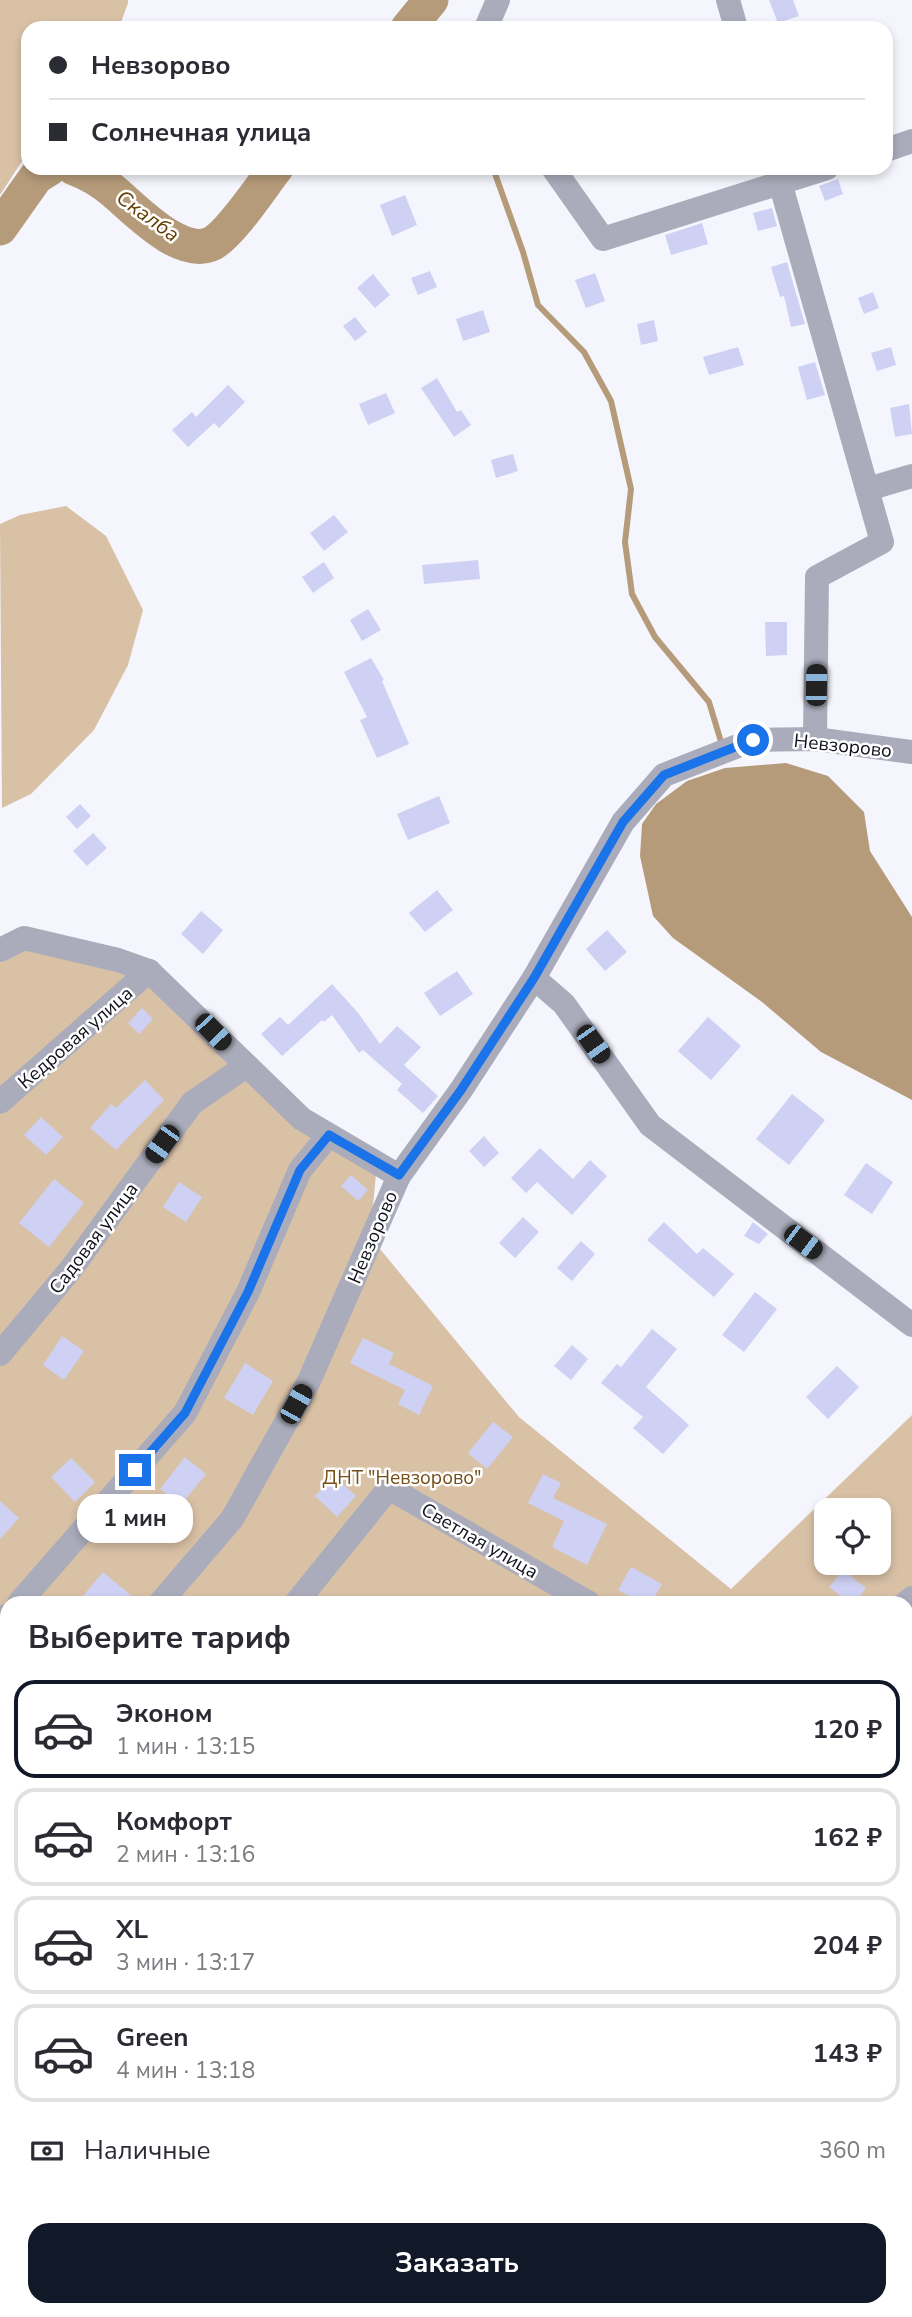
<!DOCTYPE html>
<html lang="ru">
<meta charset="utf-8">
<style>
:root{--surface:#fff;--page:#f2f2f3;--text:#2b2b33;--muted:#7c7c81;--line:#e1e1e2;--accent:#111827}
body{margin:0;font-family:"Nunito Sans",sans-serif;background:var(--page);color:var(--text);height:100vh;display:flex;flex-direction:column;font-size:26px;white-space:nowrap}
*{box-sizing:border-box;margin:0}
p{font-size:23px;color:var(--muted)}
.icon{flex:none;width:38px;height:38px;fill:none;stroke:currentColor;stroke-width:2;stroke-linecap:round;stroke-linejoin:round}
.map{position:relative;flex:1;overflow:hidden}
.drawer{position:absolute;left:0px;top:1596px;width:914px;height:721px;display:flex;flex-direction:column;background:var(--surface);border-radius:21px 21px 0 0;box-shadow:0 4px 10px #0003}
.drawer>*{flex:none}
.top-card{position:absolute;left:21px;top:21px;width:872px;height:154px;border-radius:21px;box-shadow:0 4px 10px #0003;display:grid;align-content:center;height:154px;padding:0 28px;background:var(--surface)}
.controls{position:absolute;left:814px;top:1498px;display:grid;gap:14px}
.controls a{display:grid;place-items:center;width:77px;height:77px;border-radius:14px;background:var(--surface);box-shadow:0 4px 10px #0003;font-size:35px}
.end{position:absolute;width:32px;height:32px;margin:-16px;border:9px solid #1a73e8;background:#fff;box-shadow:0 0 0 4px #fff}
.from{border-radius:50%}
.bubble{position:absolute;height:49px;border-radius:21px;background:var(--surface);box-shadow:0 4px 10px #0003;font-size:23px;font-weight:700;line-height:49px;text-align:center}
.car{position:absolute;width:21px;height:42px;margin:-21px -10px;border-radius:9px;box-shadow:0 0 5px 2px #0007;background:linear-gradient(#222 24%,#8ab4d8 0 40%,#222 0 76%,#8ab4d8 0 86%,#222 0)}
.top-card b{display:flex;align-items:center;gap:24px;height:66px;font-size:26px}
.top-card b+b{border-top:2px solid var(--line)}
.top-card i{width:18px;height:18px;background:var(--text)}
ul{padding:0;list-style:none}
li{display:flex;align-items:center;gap:21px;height:98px;margin:0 14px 10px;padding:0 14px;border:4px solid var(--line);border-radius:21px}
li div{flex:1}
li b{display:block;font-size:26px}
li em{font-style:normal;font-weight:700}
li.active{border-color:var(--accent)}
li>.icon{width:63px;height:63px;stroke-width:1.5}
h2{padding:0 28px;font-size:32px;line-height:84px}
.pay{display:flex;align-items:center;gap:18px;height:77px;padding:0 28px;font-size:26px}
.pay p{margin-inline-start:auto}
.primary-button{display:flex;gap:14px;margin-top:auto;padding:14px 28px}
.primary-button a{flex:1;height:80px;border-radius:21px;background:var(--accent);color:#fff;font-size:28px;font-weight:700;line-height:80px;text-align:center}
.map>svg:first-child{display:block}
.green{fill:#d9c1a6;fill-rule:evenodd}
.water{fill:#b69b7a}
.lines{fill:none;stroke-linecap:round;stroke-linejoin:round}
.stream{stroke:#b69b7a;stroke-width:6}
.river{stroke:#b69b7a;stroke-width:35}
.building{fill:#ced1f3}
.minor{stroke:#aaacbb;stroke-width:24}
.route{stroke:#1a73e8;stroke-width:9}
.labels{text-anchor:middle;stroke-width:5;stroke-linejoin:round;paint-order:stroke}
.street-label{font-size:19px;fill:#10101c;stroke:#fff}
.park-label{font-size:19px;fill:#754e17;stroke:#fff}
.water-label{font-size:21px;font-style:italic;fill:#633e00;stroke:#fff}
</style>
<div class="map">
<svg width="912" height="2317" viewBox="0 0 912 2317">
<rect width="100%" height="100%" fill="#f5f6fd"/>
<g class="green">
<path d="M 0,0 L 128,0 L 128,3 L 119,28 L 28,28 L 28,152 L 0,195 Z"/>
<path d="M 66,506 L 106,536 L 143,610 L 128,665 L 94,730 L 31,794 L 2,808 L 0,524 L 20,515 Z"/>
<path d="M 42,938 L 123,954 L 376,1174 L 370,1237 L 519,1417 L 731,1589 L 912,1415 L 912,2317 L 0,2317 L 0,956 ZM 826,1510 L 878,1510 L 878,1563 L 826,1563 ZM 7,1603 L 906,1603 L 906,2310 L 7,2310 Z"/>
</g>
<path class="water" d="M 786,763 L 828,776 L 864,812 L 870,851 L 912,917 L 912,1100 L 821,1052 L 762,1002 L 673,938 L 653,916 L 640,856 L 642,824 L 656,804 L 687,781 L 725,768 Z"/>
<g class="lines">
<path class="stream" d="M 493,168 L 523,252 L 538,305 L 584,352 L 611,401 L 631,489 L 625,542 L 632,594 L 655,637 L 709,702 L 722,745"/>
<g class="river">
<path d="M 408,28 L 431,0"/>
<path d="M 74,168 C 87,173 101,181 112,190 C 134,208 181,260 213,243 C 232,232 261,187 276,168"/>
<path d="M 0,228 L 36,177 L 50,168"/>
</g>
</g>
<g class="building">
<path d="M 769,0 L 793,0 L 799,16 L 778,23 Z"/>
<path d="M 838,179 L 843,194 L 825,201 L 819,186 Z"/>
<path d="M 405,195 L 417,225 L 392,236 L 380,205 Z"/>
<path d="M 772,208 L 777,226 L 758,231 L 753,213 Z"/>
<path d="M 702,223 L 708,244 L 671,255 L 665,235 Z"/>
<path d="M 787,262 L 805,324 L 791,327 L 784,296 L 780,297 L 771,267 Z"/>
<path d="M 430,271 L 437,287 L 418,295 L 411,278 Z"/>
<path d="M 595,273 L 605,301 L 586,308 L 575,280 Z"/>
<path d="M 373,274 L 390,295 L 375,308 L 357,288 Z"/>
<path d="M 873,292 L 879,308 L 864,314 L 858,298 Z"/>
<path d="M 483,310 L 490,332 L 463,341 L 456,319 Z"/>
<path d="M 355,317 L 367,332 L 355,341 L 343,326 Z"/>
<path d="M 654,320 L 658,341 L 641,345 L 637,324 Z"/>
<path d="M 738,347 L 744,365 L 709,375 L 703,357 Z"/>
<path d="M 891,347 L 896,365 L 877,371 L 871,353 Z"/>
<path d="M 815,362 L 825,395 L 807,400 L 798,367 Z"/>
<path d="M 437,378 L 457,412 L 461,410 L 471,425 L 454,437 L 421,388 Z"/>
<path d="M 228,385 L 245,402 L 219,428 L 214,423 L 188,447 L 172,430 L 192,412 L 196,417 Z"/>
<path d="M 386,393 L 395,413 L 368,425 L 359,404 Z"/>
<path d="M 909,404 L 912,434 L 895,437 L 890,408 Z"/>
<path d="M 513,454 L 518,471 L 496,478 L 491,460 Z"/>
<path d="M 334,515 L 348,532 L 324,551 L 310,533 Z"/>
<path d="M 478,560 L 480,579 L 424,584 L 422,565 Z"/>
<path d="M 324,562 L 334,578 L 313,593 L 302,577 Z"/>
<path d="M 368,609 L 381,630 L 362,641 L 350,620 Z"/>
<path d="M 765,622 L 787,622 L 787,655 L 766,656 Z"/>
<path d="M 371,658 L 384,680 L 382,681 L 409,744 L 377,758 L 360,720 L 367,717 L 344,672 Z"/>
<path d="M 439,796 L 450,823 L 408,840 L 397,814 Z"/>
<path d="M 80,804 L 91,816 L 77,829 L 66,817 Z"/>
<path d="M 93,833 L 107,848 L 87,866 L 73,851 Z"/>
<path d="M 437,890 L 453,910 L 425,932 L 409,913 Z"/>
<path d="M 201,911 L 223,930 L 203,954 L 181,934 Z"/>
<path d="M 607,930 L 627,952 L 605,971 L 586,949 Z"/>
<path d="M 457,971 L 473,994 L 440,1016 L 424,993 Z"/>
<path d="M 332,984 L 359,1014 L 380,1044 L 397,1026 L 421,1047 L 404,1065 L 438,1096 L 423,1113 L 397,1090 L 402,1084 L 363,1050 L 359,1053 L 332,1015 L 324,1022 L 322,1020 L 282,1056 L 261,1034 L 280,1017 L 288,1025 Z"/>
<path d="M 142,1008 L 153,1019 L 139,1034 L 128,1023 Z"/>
<path d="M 708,1017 L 741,1046 L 711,1080 L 678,1051 Z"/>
<path d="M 145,1080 L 164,1100 L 116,1150 L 90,1128 L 111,1104 L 116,1108 Z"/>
<path d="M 792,1094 L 825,1120 L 789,1165 L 756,1139 Z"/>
<path d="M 41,1117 L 63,1137 L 46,1155 L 24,1135 Z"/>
<path d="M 484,1136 L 499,1153 L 484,1167 L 469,1151 Z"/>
<path d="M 540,1148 L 573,1179 L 590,1160 L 607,1176 L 572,1215 L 537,1182 L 526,1193 L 511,1178 Z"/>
<path d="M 866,1163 L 893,1182 L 872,1214 L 844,1195 Z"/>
<path d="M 351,1175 L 368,1190 L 358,1201 L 341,1186 Z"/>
<path d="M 54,1179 L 84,1203 L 49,1247 L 19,1223 Z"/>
<path d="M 179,1182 L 202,1197 L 186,1222 L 163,1207 Z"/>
<path d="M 523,1217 L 539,1232 L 515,1258 L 499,1243 Z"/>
<path d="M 664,1222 L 697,1254 L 703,1248 L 734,1274 L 714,1297 L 647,1240 Z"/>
<path d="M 753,1222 L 768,1234 L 759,1244 L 744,1236 Z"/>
<path d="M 581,1241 L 595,1254 L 572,1281 L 557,1268 Z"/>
<path d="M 755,1292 L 777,1309 L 744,1352 L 722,1335 Z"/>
<path d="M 652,1329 L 677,1349 L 646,1387 L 689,1425 L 663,1454 L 633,1428 L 643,1417 L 601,1383 L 617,1364 L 621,1367 Z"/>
<path d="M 62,1336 L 84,1351 L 64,1380 L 43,1365 Z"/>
<path d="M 363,1338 L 394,1353 L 389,1364 L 433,1386 L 419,1415 L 398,1404 L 405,1390 L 350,1363 Z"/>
<path d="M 572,1345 L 588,1359 L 571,1380 L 554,1366 Z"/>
<path d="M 245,1363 L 273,1381 L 253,1415 L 224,1398 Z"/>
<path d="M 837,1366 L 859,1387 L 828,1419 L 806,1397 Z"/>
<path d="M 493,1422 L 513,1437 L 487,1469 L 468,1453 Z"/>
<path d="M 185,1457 L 206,1474 L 181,1505 L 160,1489 Z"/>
<path d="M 71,1458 L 95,1482 L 75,1502 L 51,1477 Z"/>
<path d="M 543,1474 L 561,1483 L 553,1498 L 607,1524 L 587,1565 L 552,1547 L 564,1521 L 528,1503 Z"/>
<path d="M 334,1476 L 356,1496 L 337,1517 L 315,1496 Z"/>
<path d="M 0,1501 L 19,1518 L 0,1539 Z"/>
<path d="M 631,1567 L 662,1584 L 651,1603 L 642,1603 L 618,1590 Z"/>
<path d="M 843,1570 L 866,1588 L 855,1603 L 850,1603 L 829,1587 Z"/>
<path d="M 103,1572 L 140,1603 L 77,1603 Z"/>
</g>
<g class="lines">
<g class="minor">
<path d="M 728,0 L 736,28"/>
<path d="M 486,28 L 498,0"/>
<path d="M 886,150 L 912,141"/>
<path d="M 553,168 L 603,239 L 827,168"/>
<path d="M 776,168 L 882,542 L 817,577 L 815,739"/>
<path d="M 868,489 L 912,476"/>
<path d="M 0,950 L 24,938 L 118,960 L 149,971 L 302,1119 L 399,1176"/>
<path d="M 534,978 L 564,1004 L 650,1125 L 912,1325"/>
<path d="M 0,1102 L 149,971"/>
<path d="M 0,1354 L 71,1269 L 192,1103 L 246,1066"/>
<path d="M 19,1603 L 185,1413 L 248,1292 L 300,1170 L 329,1135"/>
<path d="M 160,1603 L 232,1519 L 309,1381 L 399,1176 L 461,1090 L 534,978 L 623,822 L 664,775 L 753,740 L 815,739 L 912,752"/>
<path d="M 296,1603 L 389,1488 L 589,1603"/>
<path d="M 906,1603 L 912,1598"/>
<path d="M 0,1624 L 7,1616"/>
<path d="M 0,1787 L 7,1779"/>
<path d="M 906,1911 L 912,1908"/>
<path d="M 0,1968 L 7,1960"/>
<path d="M 0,2001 L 7,2006"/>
<path d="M 906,2220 L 912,2217"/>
<path d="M 433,2310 L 443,2317"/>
<path d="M 725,2317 L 738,2310"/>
</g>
</g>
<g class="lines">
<path class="route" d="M 135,1470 L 185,1413 L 248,1292 L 300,1170 L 329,1135 L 399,1175 L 461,1090 L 534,978 L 623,822 L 664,775 L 753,740"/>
</g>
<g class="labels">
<g class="street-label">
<text transform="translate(843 745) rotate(6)" y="7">Невзорово</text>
<text transform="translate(75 1037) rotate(-41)" y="7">Кедровая улица</text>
<text transform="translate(372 1237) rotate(-67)" y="7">Невзорово</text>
<text transform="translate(93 1238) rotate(-53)" y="7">Садовая улица</text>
<text transform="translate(480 1540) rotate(30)" y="7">Светлая улица</text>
</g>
<g class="park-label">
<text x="402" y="1484">ДНТ "Невзорово"</text>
</g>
<g class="water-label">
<text transform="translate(148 216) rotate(36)" y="7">Скалба</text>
</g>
</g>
</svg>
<div class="controls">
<a><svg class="icon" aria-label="locate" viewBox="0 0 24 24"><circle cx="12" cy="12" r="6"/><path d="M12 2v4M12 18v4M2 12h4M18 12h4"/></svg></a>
</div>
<i class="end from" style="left:753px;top:740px"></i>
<i class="end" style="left:135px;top:1470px"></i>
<div class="bubble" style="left:77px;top:1494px;width:116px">1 мин</div>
<i class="car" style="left:816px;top:685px;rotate:1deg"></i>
<i class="car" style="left:213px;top:1032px;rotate:136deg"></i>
<i class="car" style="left:593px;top:1044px;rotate:145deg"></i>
<i class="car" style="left:162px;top:1144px;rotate:216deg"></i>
<i class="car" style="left:803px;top:1242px;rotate:127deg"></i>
<i class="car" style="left:296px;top:1404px;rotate:29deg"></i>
<div class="top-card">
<b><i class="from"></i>Невзорово</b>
<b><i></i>Солнечная улица</b>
</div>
<section class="drawer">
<h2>Выберите тариф</h2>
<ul>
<li class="active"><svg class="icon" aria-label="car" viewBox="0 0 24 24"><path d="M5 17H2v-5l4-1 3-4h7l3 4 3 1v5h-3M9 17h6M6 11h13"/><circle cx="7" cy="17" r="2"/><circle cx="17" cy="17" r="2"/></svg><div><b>Эконом</b><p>1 мин · 13:15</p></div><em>120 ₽</em></li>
<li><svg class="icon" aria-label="car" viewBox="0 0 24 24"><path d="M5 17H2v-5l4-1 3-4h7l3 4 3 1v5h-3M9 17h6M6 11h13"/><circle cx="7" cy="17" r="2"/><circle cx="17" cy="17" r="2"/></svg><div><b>Комфорт</b><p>2 мин · 13:16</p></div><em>162 ₽</em></li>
<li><svg class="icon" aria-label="car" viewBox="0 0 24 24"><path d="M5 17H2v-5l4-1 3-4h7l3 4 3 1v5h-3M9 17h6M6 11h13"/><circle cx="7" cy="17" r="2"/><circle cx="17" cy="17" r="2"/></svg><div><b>XL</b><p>3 мин · 13:17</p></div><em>204 ₽</em></li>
<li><svg class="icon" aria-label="car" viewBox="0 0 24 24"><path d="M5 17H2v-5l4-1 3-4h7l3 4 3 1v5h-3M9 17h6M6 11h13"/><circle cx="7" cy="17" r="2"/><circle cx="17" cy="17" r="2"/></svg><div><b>Green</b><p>4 мин · 13:18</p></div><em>143 ₽</em></li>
</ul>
<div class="pay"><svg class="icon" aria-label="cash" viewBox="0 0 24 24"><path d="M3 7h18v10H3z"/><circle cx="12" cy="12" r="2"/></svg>Наличные<p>360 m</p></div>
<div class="primary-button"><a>Заказать</a></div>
</section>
</div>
